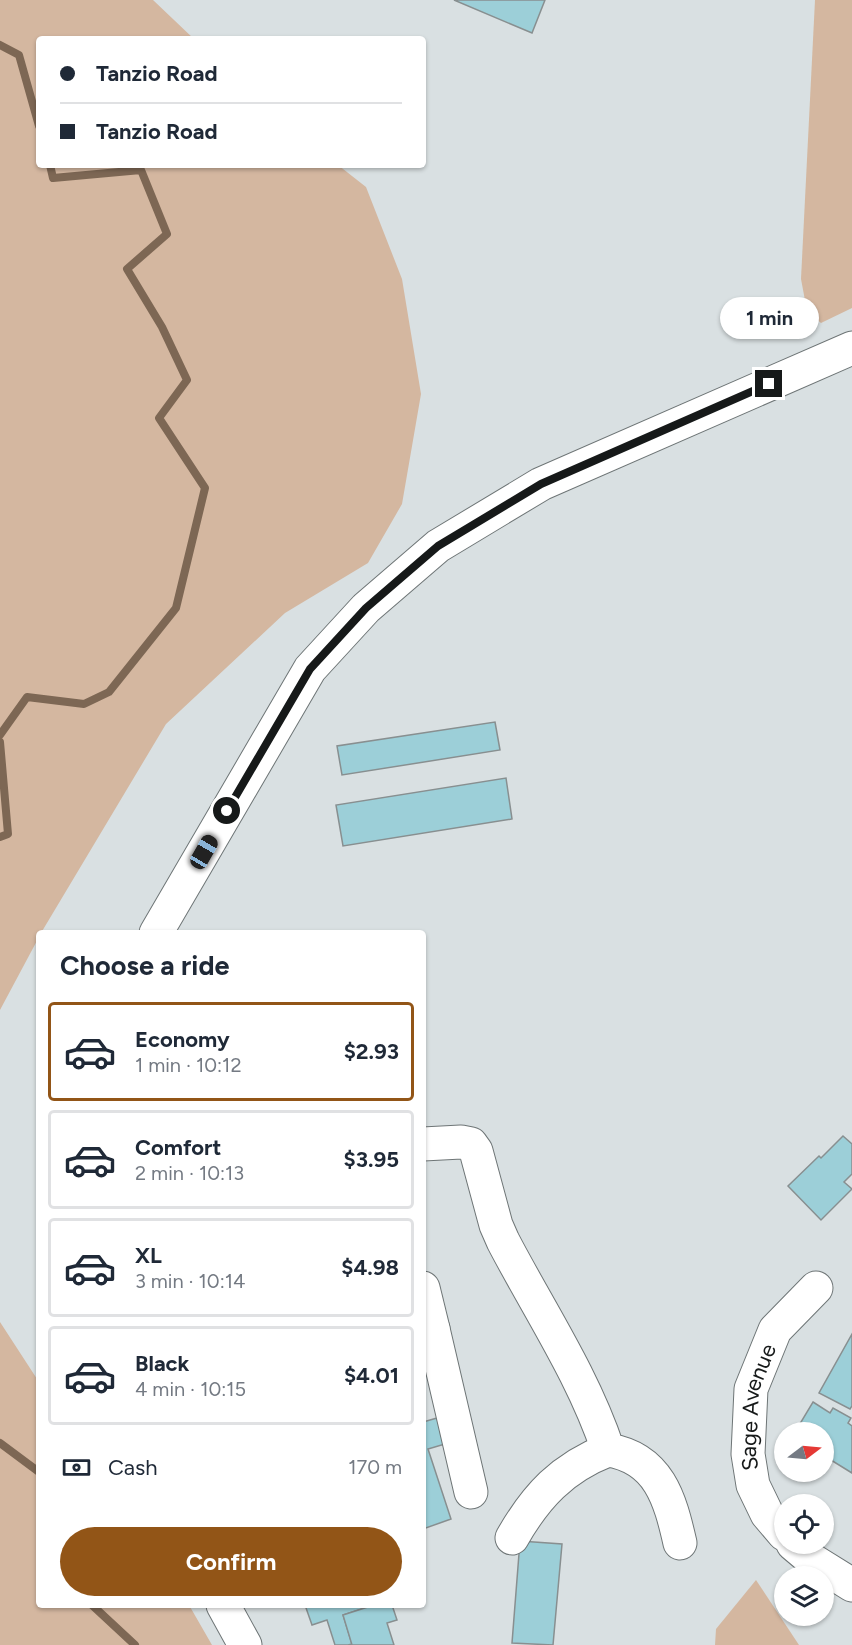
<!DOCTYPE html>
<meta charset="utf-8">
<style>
:root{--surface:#fff;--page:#f6f6f7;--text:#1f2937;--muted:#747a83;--line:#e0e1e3;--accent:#925517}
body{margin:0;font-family:Figtree,sans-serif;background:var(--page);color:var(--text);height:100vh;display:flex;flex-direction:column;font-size:22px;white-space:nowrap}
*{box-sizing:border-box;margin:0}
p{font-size:20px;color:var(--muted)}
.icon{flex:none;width:33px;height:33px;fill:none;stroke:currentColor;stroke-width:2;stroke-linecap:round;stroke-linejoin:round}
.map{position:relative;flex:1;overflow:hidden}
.panel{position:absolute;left:36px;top:930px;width:390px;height:678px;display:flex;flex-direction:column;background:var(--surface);border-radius:6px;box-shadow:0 2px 4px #0004}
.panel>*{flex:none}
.top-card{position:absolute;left:36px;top:36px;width:390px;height:132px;border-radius:6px;box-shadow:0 2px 4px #0004;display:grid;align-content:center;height:132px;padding:0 24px;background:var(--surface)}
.needle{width:39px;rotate:74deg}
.fabs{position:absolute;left:774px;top:1422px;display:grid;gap:12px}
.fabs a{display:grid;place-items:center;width:60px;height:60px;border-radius:50%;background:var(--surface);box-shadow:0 2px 4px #0004;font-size:30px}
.end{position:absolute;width:27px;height:27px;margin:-14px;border:8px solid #161919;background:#fff;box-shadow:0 0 0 3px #fff}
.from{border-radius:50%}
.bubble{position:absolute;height:42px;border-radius:21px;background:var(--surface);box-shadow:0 2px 4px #0004;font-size:20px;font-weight:700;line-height:42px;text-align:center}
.car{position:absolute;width:18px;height:36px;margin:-18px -9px;border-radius:8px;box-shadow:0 0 4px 2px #0007;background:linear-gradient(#222 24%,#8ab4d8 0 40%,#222 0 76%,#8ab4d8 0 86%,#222 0)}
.top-card b{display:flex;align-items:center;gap:21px;height:57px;font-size:22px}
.top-card b+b{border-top:2px solid var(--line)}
.top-card i{width:15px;height:15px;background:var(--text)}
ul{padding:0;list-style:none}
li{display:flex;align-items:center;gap:18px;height:99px;margin:0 12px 9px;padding:0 12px;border:3px solid var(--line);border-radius:6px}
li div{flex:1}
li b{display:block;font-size:22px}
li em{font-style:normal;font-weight:700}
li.active{border-color:var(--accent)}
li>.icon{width:54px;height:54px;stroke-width:1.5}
h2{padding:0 24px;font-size:27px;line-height:72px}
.pay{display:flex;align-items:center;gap:15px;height:66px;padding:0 24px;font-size:22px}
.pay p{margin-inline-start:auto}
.primary-button{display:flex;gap:12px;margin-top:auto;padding:12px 24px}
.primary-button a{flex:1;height:69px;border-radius:36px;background:var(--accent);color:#fff;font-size:24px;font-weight:700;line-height:69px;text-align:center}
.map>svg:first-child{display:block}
.green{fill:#d4b7a0}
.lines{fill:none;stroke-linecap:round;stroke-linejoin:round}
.stream{stroke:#7d6754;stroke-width:8}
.building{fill:#9ccfd8;stroke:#888f90;stroke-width:1.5}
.minor-casing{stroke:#6e7576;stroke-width:35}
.minor{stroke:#fff;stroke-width:33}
.route{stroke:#161919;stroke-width:8}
.labels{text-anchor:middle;stroke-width:6;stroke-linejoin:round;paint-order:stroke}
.street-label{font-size:22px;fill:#161919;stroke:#fff}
</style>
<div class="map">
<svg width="852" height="1645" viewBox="0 0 852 1645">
<rect width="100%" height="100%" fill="#d9e0e2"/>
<g class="green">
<path d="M 0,0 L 153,0 L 194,39 L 39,39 L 39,165 L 338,165 L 366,187 L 402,279 L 421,394 L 402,504 L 368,563 L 285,613 L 166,724 L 41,933 L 39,933 L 39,937 L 0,1010 Z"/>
<path d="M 815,0 L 852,0 L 852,308 L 821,323 L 807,311 L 801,279 Z"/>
<path d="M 0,1322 L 39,1382 L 39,1605 L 189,1605 L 212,1645 L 0,1645 Z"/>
<path d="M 756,1580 L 799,1645 L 715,1645 L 716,1629 Z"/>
</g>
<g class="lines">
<g class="stream">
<path d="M 0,45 L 19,55 L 39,126"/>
<path d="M 0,735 L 27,697 L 84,704 L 109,692 L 176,608 L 205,488 L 159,418 L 187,380 L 162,327 L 127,269 L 167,234 L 141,170 L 53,178 L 50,165"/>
<path d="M 0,742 L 8,834 L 0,837"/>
<path d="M 0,1443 L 39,1472"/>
<path d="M 92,1605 L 135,1645"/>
</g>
</g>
<g class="building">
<path d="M 454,0 L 545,0 L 532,33 Z"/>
<path d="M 495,722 L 500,750 L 342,775 L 337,746 Z"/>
<path d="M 506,778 L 512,819 L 343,846 L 336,805 Z"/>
<path d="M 843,1136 L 852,1144 L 852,1174 L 844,1182 L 852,1189 L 821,1220 L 788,1186 L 819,1156 L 821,1158 Z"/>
<path d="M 852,1334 L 852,1406 L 850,1409 L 819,1393 Z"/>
<path d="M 813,1402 L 830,1413 L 833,1408 L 851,1418 L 848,1423 L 852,1426 L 852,1473 L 826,1457 L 828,1454 L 824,1451 L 824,1432 L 795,1432 Z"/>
<path d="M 437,1418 L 445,1444 L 428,1449 L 451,1519 L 423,1529 L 423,1422 Z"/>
<path d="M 520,1541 L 562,1544 L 553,1645 L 512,1643 Z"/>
<path d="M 305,1605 L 374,1605 L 343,1615 L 352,1644 L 348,1645 L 335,1645 L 327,1620 L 312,1625 Z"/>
<path d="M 374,1605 L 392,1605 L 397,1620 L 387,1623 L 394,1645 L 352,1645 L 343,1615 Z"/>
</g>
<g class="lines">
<defs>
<g id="minor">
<path d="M 156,933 L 310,669 L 366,608 L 438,546 L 541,484 L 852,348"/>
<path d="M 423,1144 L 461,1142 L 471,1144 L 476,1151 L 496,1225 L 503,1241 C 539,1310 583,1375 608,1450 C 659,1458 670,1499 680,1543"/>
<path d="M 423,1288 L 433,1329"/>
<path d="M 423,1331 L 433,1329 L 471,1492"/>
<path id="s1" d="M 784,1534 L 767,1514 L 753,1485 L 748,1454 L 751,1389 L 775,1330 L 816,1288"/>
<path d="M 512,1538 C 536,1496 562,1468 608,1450"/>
<path d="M 793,1544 L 812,1560 L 852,1585"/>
<path d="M 223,1605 L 245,1645"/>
</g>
</defs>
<use href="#minor" class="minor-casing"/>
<use href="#minor" class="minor"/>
</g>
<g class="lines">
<path class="route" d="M 227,811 L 310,669 L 366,608 L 438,546 L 541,484 L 769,384"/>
</g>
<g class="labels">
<g class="street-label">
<text dy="8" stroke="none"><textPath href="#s1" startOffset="138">Sage Avenue</textPath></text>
</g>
</g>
</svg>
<div class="fabs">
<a><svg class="needle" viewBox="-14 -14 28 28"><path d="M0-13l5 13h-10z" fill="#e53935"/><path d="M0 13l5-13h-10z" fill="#747a83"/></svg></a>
<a><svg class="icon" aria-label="locate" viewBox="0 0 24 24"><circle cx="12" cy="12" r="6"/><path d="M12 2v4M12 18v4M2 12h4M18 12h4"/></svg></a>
<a><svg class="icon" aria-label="layers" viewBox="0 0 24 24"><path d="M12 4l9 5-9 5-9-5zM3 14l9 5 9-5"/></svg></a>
</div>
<i class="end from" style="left:227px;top:811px"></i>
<i class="end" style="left:769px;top:384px"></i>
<div class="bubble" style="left:720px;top:297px;width:99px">1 min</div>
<i class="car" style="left:204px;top:852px;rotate:30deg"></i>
<div class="top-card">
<b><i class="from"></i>Tanzio Road</b>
<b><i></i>Tanzio Road</b>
</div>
<section class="panel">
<h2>Choose a ride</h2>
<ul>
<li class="active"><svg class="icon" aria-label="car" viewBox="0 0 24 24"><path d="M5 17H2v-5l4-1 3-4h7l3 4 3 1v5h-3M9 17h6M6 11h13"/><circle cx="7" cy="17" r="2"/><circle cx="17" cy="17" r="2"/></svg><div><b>Economy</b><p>1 min · 10:12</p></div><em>$2.93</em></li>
<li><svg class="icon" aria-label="car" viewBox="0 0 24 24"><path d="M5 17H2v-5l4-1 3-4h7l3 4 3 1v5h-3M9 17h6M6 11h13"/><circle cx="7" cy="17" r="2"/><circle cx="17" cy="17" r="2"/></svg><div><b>Comfort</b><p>2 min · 10:13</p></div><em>$3.95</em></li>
<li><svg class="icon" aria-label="car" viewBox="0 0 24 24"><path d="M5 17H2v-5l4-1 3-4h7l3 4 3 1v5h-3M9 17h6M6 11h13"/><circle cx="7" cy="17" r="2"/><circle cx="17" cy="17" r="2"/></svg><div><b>XL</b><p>3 min · 10:14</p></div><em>$4.98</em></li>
<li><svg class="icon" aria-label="car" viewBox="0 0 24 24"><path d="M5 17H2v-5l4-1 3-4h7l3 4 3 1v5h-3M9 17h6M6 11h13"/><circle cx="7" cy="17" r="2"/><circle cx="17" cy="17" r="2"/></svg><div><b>Black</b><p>4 min · 10:15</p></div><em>$4.01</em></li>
</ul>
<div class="pay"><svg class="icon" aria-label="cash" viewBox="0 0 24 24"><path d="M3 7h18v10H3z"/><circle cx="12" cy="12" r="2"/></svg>Cash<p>170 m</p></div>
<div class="primary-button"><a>Confirm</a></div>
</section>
</div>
